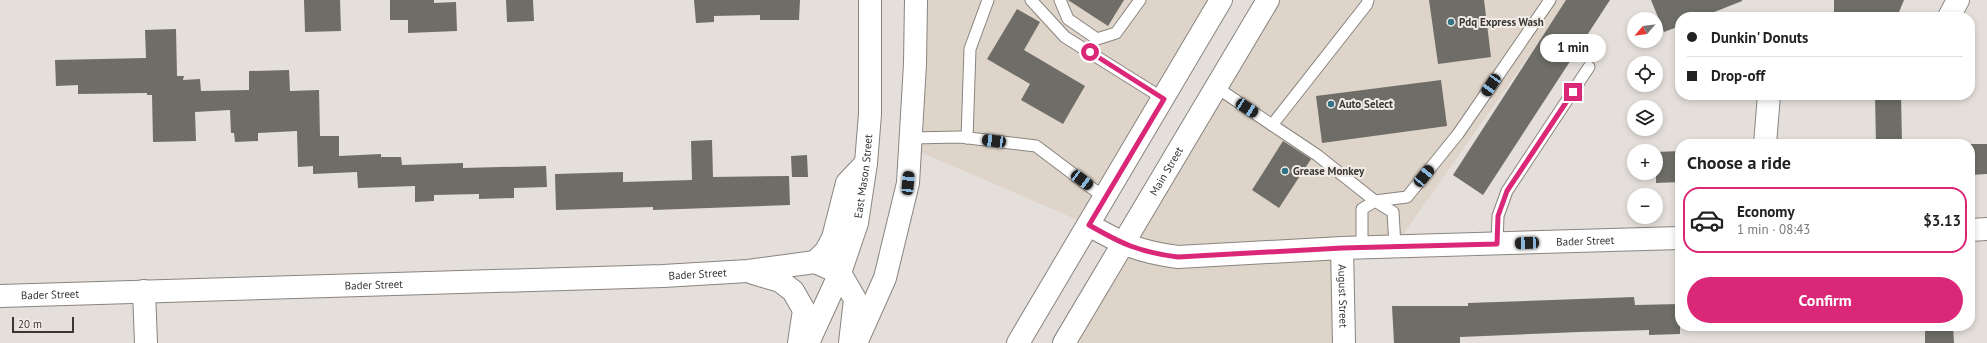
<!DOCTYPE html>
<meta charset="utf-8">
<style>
:root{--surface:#fff;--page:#f2f2f2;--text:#222;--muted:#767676;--line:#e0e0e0;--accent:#db2777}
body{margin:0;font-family:"PT Sans",sans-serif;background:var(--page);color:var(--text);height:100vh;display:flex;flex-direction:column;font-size:15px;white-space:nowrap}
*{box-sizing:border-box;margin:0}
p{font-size:13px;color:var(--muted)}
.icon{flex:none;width:22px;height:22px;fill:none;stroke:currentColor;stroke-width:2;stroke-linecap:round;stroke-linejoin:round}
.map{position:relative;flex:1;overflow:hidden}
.side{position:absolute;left:1675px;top:139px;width:300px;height:192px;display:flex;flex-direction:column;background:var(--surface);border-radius:16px;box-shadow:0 2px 6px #0003}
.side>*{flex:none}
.top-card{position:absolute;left:1675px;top:12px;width:300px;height:88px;border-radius:16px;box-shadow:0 2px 6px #0003;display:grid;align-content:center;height:88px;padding:0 12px;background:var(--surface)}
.needle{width:26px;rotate:242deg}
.controls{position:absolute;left:1627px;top:12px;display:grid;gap:8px}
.controls a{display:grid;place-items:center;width:36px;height:36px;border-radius:50%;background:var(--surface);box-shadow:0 2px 6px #0003;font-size:20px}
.scale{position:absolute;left:12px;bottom:10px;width:62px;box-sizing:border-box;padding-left:4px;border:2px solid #393634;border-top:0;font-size:11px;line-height:14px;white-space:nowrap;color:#393634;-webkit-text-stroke:3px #f2ece7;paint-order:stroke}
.end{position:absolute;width:18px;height:18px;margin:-9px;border:5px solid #db2777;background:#fff;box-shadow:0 0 0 2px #fff}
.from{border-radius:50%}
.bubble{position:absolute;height:28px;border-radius:14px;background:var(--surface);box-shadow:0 2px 6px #0003;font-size:13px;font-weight:600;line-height:28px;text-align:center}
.car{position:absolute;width:12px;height:24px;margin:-12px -6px;border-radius:5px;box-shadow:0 0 3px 1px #0007;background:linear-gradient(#222 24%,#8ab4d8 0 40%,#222 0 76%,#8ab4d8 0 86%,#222 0)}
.top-card b{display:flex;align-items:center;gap:14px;height:38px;font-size:15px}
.top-card b+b{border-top:1px solid var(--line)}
.top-card i{width:10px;height:10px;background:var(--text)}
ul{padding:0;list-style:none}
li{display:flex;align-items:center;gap:12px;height:66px;margin:0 8px 6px;padding:0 4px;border:2px solid transparent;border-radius:16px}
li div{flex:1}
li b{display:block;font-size:15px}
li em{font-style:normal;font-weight:600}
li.selected{border-color:var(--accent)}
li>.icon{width:36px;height:36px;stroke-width:1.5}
h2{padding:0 12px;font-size:18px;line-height:48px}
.action{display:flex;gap:8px;margin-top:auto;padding:8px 12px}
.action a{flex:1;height:46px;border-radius:24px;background:var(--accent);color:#fff;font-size:16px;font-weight:600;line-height:46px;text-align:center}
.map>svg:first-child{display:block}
.built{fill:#dfd4c9}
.building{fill:#6e6d67}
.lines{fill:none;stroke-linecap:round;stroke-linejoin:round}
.lane-casing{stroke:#89847f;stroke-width:13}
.street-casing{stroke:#89847f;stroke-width:24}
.secondary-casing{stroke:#89847f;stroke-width:24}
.primary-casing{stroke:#89847f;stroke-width:24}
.lane{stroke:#fff;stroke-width:11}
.street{stroke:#fff;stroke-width:22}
.secondary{stroke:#fff;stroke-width:22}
.primary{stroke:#fff;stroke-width:22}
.route{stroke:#db2777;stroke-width:5}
.poi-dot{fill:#327286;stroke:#f2ece7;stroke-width:1.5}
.labels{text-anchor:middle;stroke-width:4;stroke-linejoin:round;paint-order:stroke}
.poi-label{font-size:11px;font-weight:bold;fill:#393634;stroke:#f2ece7;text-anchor:start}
.street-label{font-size:11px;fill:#393634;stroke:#f2ece7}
</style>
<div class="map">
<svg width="1987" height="343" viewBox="0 0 1987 343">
<rect width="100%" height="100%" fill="#e4dfda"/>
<g class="built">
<path d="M 916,0 L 1221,0 L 1089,225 L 911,148 Z"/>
<path d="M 1268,0 L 1568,0 L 1395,246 L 1342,248 L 1344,343 L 1064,343 Z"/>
</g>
<g class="building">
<path d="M 304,0 L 340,0 L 341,31 L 305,32 Z"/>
<path d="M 390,0 L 434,0 L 434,3 L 456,2 L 457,31 L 408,33 L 408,20 L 390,20 Z"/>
<path d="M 506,0 L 533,0 L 534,21 L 507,22 Z"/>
<path d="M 694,0 L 800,0 L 799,20 L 760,20 L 760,15 L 714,16 L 714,22 L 696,23 Z"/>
<path d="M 1068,0 L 1124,0 L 1108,26 Z"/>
<path d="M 1429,0 L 1484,0 L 1491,57 L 1438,64 Z"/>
<path d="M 1566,0 L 1610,0 L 1483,195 L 1453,175 Z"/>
<path d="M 1651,0 L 1742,0 L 1742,1 L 1702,17 L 1680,17 L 1680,26 L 1664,32 Z"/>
<path d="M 1834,0 L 1904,0 L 1897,17 L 1842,17 L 1834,14 Z"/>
<path d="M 1017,9 L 1040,22 L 1024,50 L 1085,86 L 1063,124 L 1021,100 L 1030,84 L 987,59 Z"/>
<path d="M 176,29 L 177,76 L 184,76 L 183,80 L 200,79 L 201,91 L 249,90 L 249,71 L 289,70 L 290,91 L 319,90 L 320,136 L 339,136 L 339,156 L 381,154 L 381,157 L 401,157 L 402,165 L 463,163 L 463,168 L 546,166 L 547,187 L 514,188 L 514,198 L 479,199 L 479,194 L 434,195 L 434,201 L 415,202 L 415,186 L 358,188 L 357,172 L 313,174 L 313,166 L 298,167 L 297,131 L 258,133 L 258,141 L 235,142 L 234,133 L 231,133 L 230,110 L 195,112 L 196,141 L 153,142 L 152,95 L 147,95 L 147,93 L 78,94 L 78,85 L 56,86 L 55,60 L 146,58 L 145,30 Z"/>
<path d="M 1441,80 L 1447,126 L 1322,143 L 1316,96 Z"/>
<path d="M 1875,95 L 1901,95 L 1902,144 L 1876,144 Z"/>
<path d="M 712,140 L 713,177 L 789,176 L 790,205 L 653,210 L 653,207 L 556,210 L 555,174 L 623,172 L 623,182 L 692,180 L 691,141 Z"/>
<path d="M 1283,141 L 1311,159 L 1279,208 L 1252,190 Z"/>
<path d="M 1970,144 L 1987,144 L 1987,174 L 1970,175 Z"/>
<path d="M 1680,151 L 1680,182 L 1656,183 L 1656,152 Z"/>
<path d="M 807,155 L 808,177 L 792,177 L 791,156 Z"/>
<path d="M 1634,297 L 1635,305 L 1680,304 L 1680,334 L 1649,335 L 1649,330 L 1580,332 L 1460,337 L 1460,343 L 1394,343 L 1392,306 L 1468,306 L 1468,303 Z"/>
<path d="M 1925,326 L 1953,326 L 1954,343 L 1925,343 Z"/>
</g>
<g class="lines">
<defs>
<g id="lane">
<path d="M 1031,0 L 1065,37 L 1164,99"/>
<path d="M 1060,0 L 1068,19 L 1097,39 L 1116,33 L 1140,0"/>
<path d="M 1216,87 L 1272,125 L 1367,4 L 1368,0"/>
<path d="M 1272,125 L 1317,155 L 1375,201 L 1407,197 L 1458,134 L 1550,0"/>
<path d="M 911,138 L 960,137 L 1036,146 L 1105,198"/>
<path d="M 967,138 L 970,49 L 988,0"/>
<path d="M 1497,244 L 1498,216 L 1507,191 L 1589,67"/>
<path d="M 1362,248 L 1362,209 L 1375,201 L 1393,212 L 1395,246"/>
</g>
<g id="street">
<path d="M 1949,17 L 1958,0"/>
<path d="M 1765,144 L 1769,95"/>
<path id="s1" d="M 1089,225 C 1122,244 1139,252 1178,257 L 1342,248 L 1680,238"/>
<path d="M 1970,230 L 1987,229"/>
<path id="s2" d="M 1342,248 L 1344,343"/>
<path d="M 815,262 L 826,251 L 833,238 L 847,183 L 866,163"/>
<path d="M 753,273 L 780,281 L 793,291 L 804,310 L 799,343"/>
<path d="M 144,291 L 146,343"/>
<path id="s3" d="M 0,296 L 663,276 L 748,271 L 815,262 L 840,273 L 855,299 L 850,343"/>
</g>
<g id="secondary">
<path id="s4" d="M 808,343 L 840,273 L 857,223 L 866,163 L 870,114 L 870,0"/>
<path d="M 856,343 L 885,278 L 908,183 L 915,64 L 916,0"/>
</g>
<g id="primary">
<path d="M 1018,343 L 1221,0"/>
<path id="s5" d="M 1064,343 L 1268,0"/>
</g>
</defs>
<use href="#lane" class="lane-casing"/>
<use href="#street" class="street-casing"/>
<use href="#secondary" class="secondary-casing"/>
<use href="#primary" class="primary-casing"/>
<use href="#lane" class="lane"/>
<use href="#street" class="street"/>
<use href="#secondary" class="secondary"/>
<use href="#primary" class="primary"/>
</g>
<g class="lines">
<path class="route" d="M 1090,52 L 1164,99 L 1089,225 C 1122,244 1139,252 1178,257 L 1342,248 L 1497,244 L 1498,216 L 1507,191 L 1573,92"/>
</g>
<g class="poi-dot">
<circle cx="1451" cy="22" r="4"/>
<circle cx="1331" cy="104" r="4"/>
<circle cx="1285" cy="171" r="4"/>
</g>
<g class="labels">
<g class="poi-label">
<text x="1459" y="26">Pdq Express Wash</text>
<text x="1339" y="108">Auto Select</text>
<text x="1293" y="175">Grease Monkey</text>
</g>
<g class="street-label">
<text dy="4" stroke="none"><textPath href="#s5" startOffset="200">Main Street</textPath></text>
<text dy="4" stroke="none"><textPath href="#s4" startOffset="177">East Mason Street</textPath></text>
<text dy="4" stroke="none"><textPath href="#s1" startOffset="503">Bader Street</textPath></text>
<text dy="4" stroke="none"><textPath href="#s3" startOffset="698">Bader Street</textPath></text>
<text dy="4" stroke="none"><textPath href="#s3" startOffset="374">Bader Street</textPath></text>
<text dy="4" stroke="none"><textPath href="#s3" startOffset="50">Bader Street</textPath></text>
<text dy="4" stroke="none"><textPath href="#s2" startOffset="48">August Street</textPath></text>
</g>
</g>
</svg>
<div class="controls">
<a><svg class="needle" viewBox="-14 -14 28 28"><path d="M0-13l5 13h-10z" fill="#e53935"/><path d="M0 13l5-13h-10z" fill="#767676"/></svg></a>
<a><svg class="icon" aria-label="locate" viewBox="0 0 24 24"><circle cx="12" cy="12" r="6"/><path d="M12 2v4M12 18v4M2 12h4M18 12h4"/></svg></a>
<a><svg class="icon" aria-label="layers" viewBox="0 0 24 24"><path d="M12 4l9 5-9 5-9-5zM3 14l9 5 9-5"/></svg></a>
<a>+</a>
<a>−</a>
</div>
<div class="scale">20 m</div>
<i class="end from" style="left:1090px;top:52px"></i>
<i class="end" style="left:1573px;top:92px"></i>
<div class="bubble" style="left:1540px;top:34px;width:66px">1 min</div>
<i class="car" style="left:1491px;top:85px;rotate:214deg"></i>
<i class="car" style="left:1247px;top:108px;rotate:123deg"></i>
<i class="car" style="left:994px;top:141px;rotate:277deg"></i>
<i class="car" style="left:1424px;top:176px;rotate:39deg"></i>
<i class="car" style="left:1082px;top:180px;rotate:127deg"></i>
<i class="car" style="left:908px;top:183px;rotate:5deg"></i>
<i class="car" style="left:1527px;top:243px;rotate:268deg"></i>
<div class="top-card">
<b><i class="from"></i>Dunkin' Donuts</b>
<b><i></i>Drop-off</b>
</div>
<section class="side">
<h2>Choose a ride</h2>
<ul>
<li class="selected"><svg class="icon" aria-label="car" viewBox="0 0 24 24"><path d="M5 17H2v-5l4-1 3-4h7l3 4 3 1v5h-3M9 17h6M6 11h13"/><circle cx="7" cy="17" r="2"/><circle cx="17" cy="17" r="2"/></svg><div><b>Economy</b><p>1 min · 08:43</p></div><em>$3.13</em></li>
</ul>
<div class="action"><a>Confirm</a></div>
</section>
</div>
